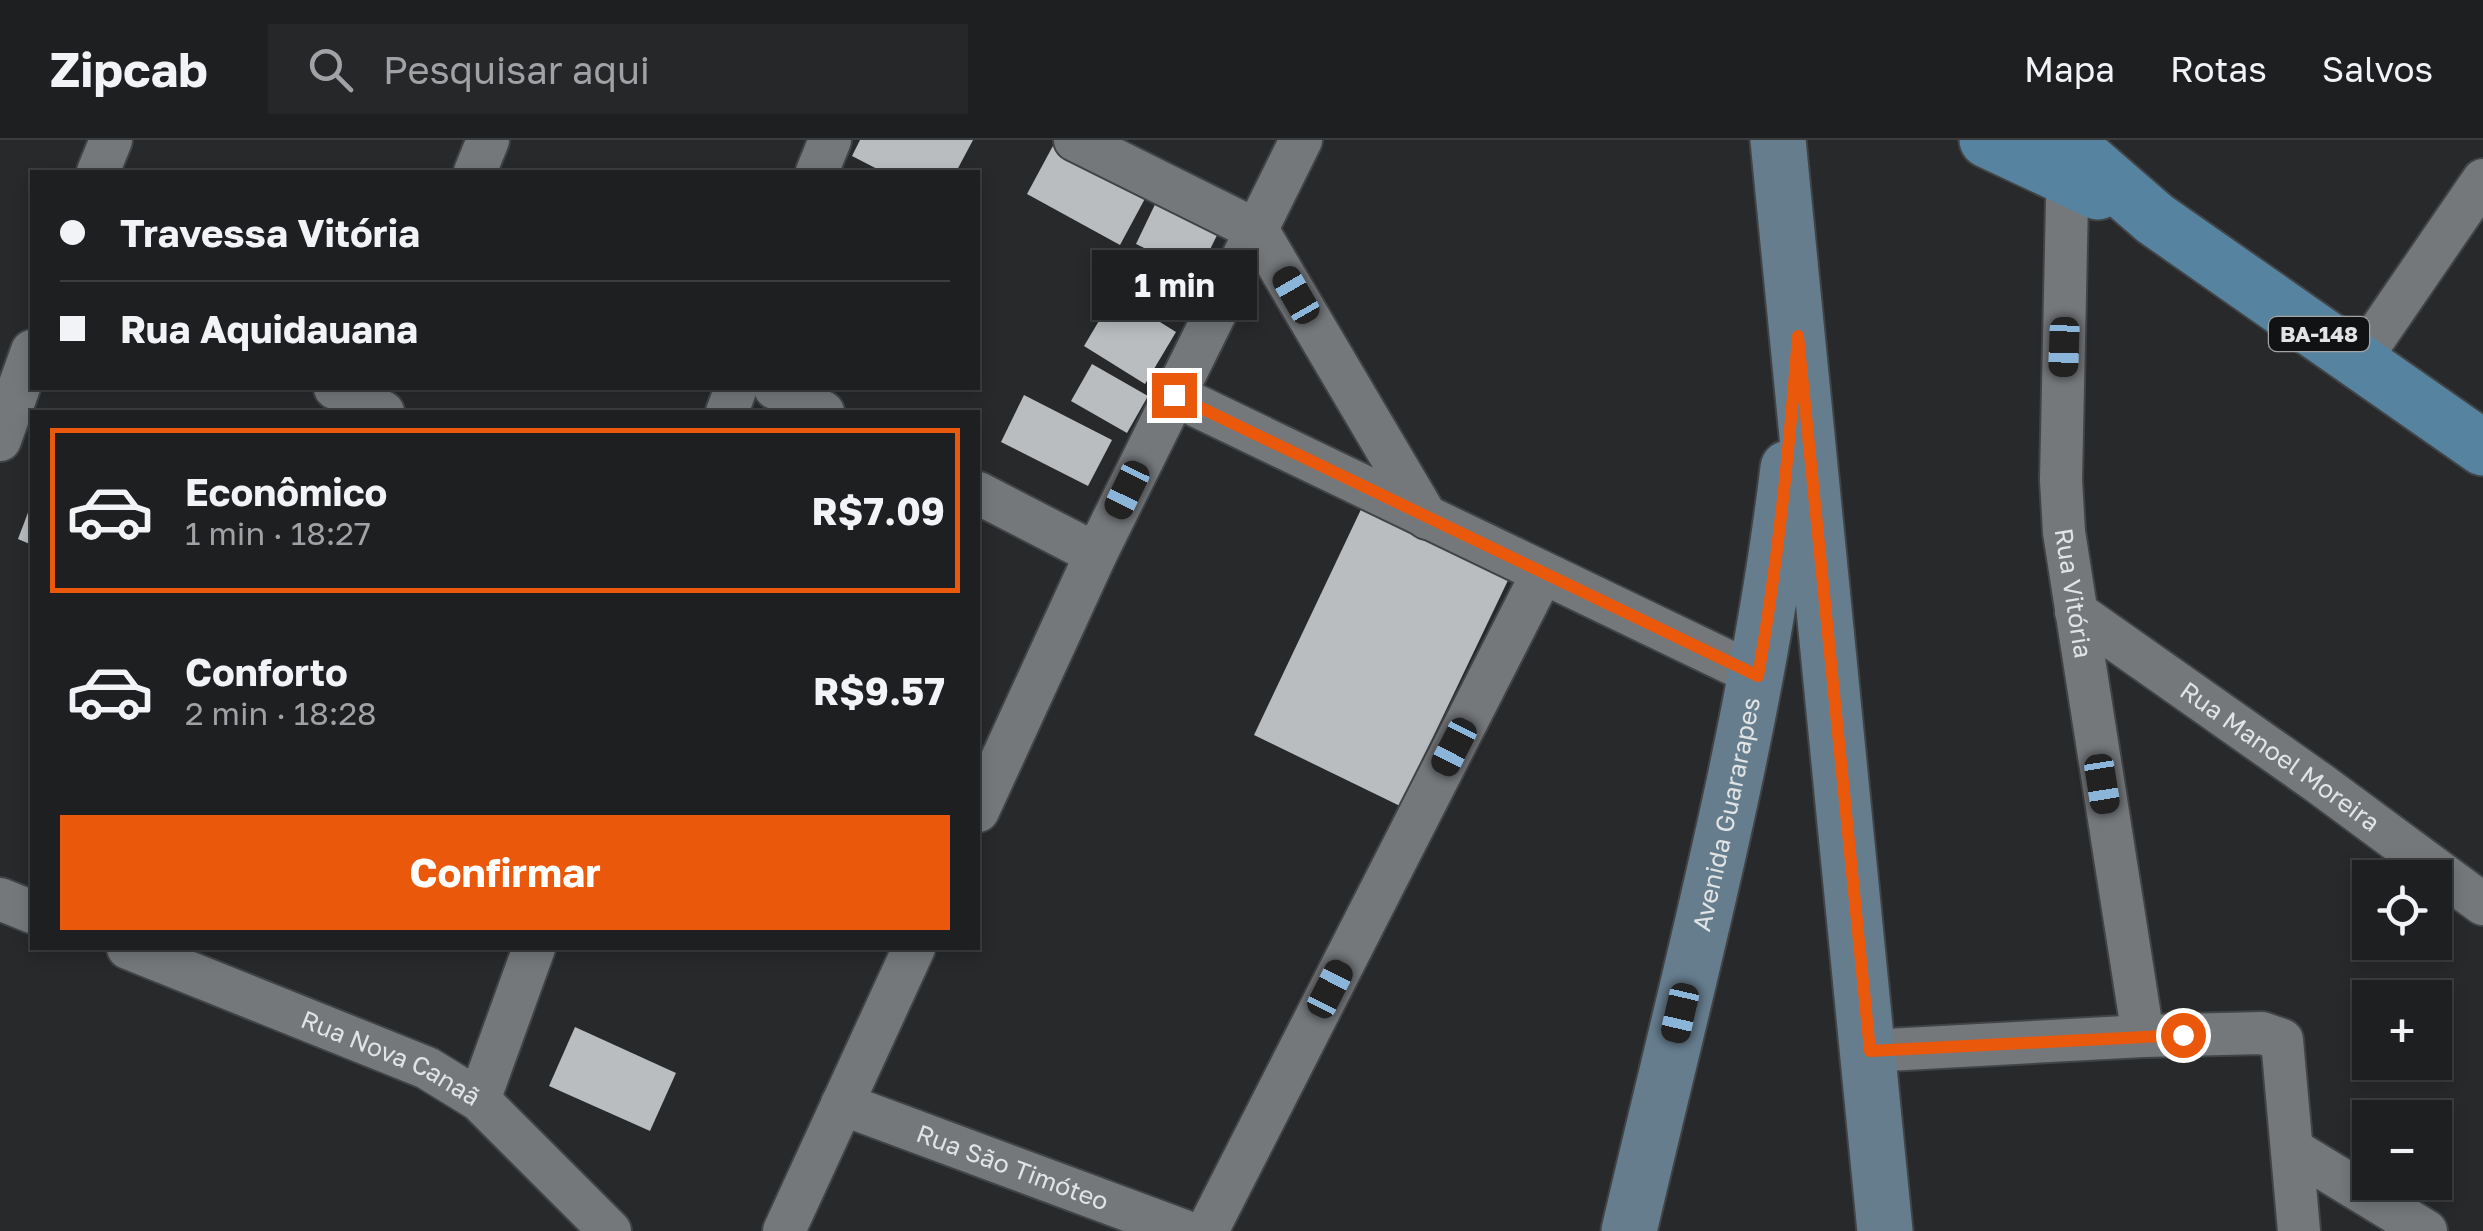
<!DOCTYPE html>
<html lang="pt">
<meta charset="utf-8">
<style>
:root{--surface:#1d1f20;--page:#252729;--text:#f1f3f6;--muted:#a0a2a5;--line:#3b3d3e;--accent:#ea580c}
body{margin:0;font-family:"Golos Text",sans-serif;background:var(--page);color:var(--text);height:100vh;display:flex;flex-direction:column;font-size:38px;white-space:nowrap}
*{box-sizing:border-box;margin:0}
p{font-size:32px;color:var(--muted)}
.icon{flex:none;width:55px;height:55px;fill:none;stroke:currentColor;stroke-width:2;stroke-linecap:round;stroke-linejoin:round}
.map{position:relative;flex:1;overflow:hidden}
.panel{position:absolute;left:30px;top:270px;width:950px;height:540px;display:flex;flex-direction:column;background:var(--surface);border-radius:0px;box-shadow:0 5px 15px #0003,0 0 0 2px var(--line)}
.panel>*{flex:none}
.top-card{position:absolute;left:30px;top:30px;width:950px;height:220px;border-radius:0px;box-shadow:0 5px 15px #0003,0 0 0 2px var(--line);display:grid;align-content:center;height:220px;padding:0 30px;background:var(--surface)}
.fabs{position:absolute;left:2352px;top:720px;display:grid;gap:20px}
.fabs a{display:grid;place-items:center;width:100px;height:100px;border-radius:0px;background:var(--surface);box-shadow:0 5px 15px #0003,0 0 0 2px var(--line);font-size:50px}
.end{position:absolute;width:45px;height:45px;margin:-22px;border:12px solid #ea580c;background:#fff;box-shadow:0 0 0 5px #fff}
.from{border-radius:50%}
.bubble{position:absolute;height:70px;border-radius:0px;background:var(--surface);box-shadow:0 5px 15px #0003,0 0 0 2px var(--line);font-size:32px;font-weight:700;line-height:70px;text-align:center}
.car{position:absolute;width:30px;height:60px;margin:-30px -15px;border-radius:12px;box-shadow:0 0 8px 2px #0007;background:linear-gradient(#222 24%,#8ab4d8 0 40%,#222 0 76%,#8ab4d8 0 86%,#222 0)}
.top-card b{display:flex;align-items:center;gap:35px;height:95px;font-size:38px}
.top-card b+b{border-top:2px solid var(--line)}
.top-card i{width:25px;height:25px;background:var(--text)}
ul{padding:18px 0 0;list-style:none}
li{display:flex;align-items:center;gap:30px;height:165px;margin:0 20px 15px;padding:0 10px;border:5px solid transparent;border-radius:0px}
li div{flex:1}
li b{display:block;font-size:38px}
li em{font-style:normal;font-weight:700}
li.current{border-color:var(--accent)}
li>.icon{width:90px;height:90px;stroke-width:1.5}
.button{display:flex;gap:20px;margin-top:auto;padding:20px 30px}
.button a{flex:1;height:115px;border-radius:0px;background:var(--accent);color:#fff;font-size:40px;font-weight:700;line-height:115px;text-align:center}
header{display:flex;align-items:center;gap:60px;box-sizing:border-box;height:140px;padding:0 50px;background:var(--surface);border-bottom:2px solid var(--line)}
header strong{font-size:48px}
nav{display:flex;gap:55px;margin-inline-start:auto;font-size:35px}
.search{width:700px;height:90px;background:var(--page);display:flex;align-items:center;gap:25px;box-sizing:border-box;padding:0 35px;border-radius:0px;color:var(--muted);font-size:38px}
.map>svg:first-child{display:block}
.building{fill:#b9bdbf}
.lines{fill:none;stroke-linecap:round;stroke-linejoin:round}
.street-casing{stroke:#414446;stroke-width:46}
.secondary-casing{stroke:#414446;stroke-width:59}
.primary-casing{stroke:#414446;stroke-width:59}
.street{stroke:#75787b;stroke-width:42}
.secondary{stroke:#667d8e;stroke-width:55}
.primary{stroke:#5683a0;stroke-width:55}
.route{stroke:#ea580c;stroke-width:12}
.labels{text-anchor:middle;stroke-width:10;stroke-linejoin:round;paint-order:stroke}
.shield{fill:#111213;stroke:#a3a4a5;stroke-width:2.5}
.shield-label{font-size:22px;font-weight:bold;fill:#e1e3e4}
.street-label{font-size:25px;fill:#e1e3e4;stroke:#111213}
</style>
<header>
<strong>Zipcab</strong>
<div class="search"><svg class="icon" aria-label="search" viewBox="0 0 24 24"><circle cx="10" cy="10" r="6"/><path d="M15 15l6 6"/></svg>Pesquisar aqui</div>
<nav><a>Mapa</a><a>Rotas</a><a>Salvos</a></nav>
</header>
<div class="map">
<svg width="2483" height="1091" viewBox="0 0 2483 1091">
<rect width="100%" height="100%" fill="#27292b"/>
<g class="building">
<path d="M 860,0 L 973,0 L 956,32 L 883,32 L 852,16 Z"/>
<path d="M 1055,2 L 1148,53 L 1120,105 L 1027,54 Z"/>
<path d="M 1160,54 L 1222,85 L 1198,134 L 1136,104 Z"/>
<path d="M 1130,111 L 1198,147 L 1180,182 L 1112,146 Z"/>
<path d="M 1115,154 L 1176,192 L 1145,244 L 1084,206 Z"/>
<path d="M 1092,224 L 1148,256 L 1127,293 L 1071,261 Z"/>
<path d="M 1024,255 L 1112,300 L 1088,346 L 1001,302 Z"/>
<path d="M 1365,361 L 1512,432 L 1400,666 L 1254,595 Z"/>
<path d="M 32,362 L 32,405 L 18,399 Z"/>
<path d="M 575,887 L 676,933 L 650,991 L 549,946 Z"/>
</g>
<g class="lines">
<defs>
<g id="street">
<path d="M 1075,0 L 1258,91 L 1427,378"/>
<path id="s1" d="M 2068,14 L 2061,340 L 2064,392 L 2143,896"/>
<path d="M 98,32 L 111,0"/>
<path d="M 475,32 L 488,0"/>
<path d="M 817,32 L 830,0"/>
<path d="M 2359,221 L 2483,40"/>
<path d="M 335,248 L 383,272"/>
<path d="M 775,248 L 823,272"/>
<path d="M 1174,255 L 1758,536"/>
<path d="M 727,272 L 736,248"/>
<path d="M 0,300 L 32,211"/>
<path d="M 978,353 L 1096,414"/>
<path id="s2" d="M 2076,472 L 2319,643 L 2483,764"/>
<path d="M 978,671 L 1096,414 L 1301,0"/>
<path d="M 0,759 L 32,772"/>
<path id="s3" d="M 128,808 L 427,928 L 479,960 L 610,1091"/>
<path d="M 1869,911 L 2143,896 L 2262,893 L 2282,900 L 2299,1091"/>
<path d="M 479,960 L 534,808"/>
<path id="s4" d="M 842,964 L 1184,1091"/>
<path d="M 2293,1010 L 2426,1091"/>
<path d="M 784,1091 L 914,808"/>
<path d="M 1207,1091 L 1542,434"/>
</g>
<g id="secondary">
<path d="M 1778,0 L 1885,1091"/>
<path id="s5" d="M 1629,1091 C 1688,838 1757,586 1788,328"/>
</g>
<g id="primary">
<path d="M 1987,0 L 2098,52"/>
<path d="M 2064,0 L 2155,79 L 2483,308"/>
</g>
</defs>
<use href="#street" class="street-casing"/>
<use href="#secondary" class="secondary-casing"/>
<use href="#primary" class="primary-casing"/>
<use href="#street" class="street"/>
<use href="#secondary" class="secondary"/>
<use href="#primary" class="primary"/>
</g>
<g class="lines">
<path class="route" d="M 1174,255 L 1758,536 C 1778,423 1789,310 1798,196 L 1870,911 L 2183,895"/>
</g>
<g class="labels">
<rect class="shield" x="2269" y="177" width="100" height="34" rx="8"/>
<g class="shield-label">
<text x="2319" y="202">BA-148</text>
</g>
<g class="street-label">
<text dy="9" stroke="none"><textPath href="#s1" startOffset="440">Rua Vitória</textPath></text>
<text dy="9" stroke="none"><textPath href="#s2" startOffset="250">Rua Manoel Moreira</textPath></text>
<text dy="9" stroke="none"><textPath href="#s5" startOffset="428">Avenida Guararapes</textPath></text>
<text dy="9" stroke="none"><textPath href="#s3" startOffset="285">Rua Nova Canaã</textPath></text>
<text dy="9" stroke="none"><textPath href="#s4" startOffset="182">Rua São Timóteo</textPath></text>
</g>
</g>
</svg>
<div class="fabs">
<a><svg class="icon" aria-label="locate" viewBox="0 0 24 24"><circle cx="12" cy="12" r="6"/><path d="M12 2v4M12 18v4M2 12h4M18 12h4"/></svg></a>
<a>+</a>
<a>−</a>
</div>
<i class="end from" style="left:2183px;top:895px"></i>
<i class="end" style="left:1174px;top:255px"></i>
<div class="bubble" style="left:1092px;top:110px;width:165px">1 min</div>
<i class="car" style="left:1296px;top:155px;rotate:330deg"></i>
<i class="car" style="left:2064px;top:207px;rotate:182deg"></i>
<i class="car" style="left:1127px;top:350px;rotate:206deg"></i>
<i class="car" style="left:1454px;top:607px;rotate:207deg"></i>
<i class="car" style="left:2102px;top:644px;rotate:171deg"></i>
<i class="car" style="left:1330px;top:849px;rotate:27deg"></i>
<i class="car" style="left:1680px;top:873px;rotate:193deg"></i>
<div class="top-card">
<b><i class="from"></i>Travessa Vitória</b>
<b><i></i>Rua Aquidauana</b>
</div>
<section class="panel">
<ul>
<li class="current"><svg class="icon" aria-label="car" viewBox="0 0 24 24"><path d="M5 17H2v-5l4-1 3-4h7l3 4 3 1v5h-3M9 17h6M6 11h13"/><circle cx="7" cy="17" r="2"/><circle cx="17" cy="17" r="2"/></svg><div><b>Econômico</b><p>1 min · 18:27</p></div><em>R$7.09</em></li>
<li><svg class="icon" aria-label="car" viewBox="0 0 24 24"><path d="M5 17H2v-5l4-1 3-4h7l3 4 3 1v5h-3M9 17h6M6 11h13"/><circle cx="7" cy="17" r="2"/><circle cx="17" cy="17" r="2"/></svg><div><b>Conforto</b><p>2 min · 18:28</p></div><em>R$9.57</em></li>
</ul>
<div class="button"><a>Confirmar</a></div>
</section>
</div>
